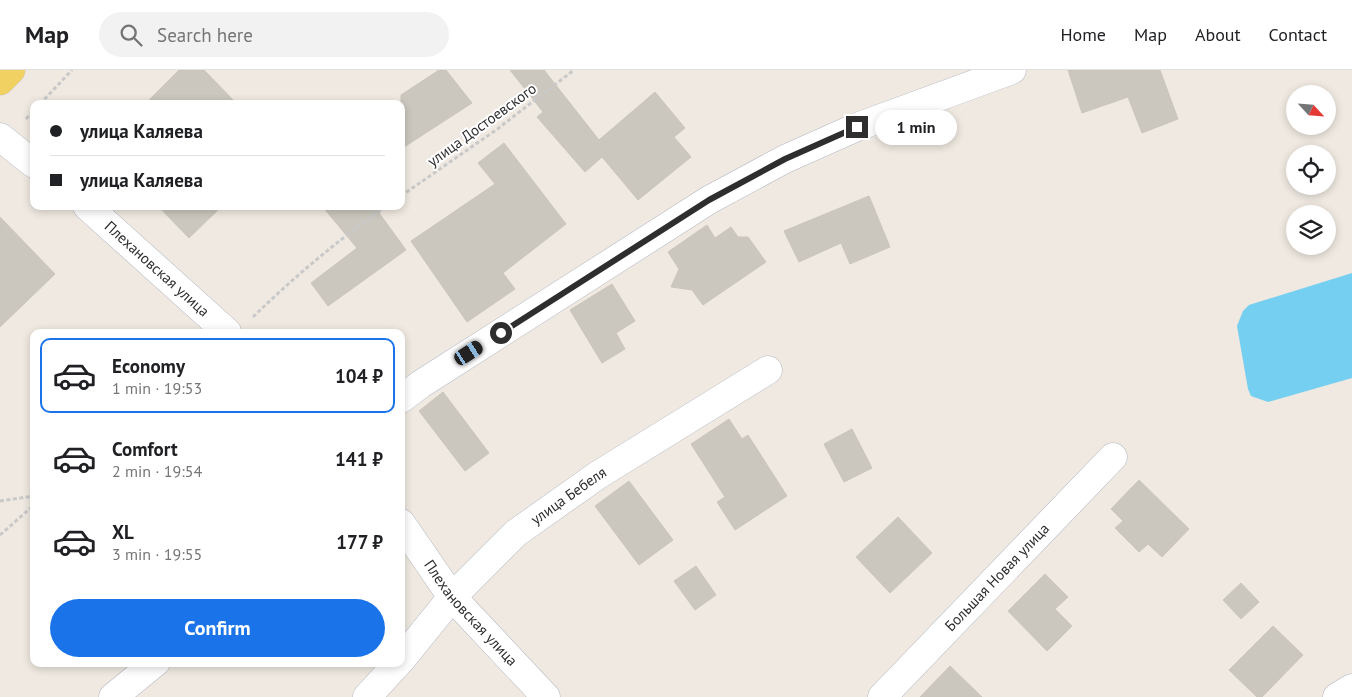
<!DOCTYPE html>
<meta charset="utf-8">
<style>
:root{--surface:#fff;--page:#f2f2f2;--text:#202124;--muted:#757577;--line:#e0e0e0;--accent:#1a73e8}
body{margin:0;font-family:"PT Sans",sans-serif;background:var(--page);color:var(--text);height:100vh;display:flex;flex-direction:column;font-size:19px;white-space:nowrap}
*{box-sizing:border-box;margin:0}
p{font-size:16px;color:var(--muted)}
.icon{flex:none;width:28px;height:28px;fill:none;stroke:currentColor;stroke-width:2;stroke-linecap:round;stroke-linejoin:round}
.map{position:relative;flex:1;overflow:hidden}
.sheet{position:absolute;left:30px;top:259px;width:375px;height:338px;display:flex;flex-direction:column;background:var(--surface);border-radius:10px;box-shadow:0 2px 8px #0003}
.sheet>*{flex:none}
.guide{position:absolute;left:30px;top:30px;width:375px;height:110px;border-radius:10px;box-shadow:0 2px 8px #0003;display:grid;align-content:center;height:110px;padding:0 20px;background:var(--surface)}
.needle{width:32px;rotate:116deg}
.tools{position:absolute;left:1286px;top:15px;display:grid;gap:10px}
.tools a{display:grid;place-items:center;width:50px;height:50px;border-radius:50%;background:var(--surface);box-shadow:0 2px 8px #0003;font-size:25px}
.end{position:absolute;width:22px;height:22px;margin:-11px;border:6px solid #2e2e2e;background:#fff;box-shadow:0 0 0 2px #fff}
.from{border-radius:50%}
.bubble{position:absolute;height:35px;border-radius:18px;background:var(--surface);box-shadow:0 2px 8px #0003;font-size:16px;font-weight:700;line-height:35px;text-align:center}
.car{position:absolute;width:15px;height:30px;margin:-15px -8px;border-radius:6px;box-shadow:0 0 4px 1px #0007;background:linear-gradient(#222 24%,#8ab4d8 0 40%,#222 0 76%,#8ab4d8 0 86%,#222 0)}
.guide b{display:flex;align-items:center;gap:18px;height:48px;font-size:19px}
.guide b+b{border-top:1px solid var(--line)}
.guide i{width:12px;height:12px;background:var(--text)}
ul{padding:9px 0 0;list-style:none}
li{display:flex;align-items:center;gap:15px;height:75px;margin:0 10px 8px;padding:0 10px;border:2px solid transparent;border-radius:10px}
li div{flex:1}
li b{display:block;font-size:19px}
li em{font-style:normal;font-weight:700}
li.on{border-color:var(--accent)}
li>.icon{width:45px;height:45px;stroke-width:1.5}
.button{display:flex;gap:10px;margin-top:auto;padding:10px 20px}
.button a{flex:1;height:58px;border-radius:30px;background:var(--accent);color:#fff;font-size:20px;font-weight:700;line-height:58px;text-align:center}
header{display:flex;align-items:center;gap:30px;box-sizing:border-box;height:70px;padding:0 25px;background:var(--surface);border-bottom:1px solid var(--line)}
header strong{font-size:24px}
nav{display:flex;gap:28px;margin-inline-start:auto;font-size:18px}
.search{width:350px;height:45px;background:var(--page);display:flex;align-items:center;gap:12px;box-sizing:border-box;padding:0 18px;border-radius:28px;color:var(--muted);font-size:19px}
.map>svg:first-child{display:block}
.water{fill:#75cff0}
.building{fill:#cbc7bf;stroke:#cbc5ba}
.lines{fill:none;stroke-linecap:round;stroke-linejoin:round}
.minor-casing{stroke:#b4b7c1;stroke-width:29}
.major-casing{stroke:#c9c9c9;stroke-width:29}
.path{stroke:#c9c9c9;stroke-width:3;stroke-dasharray:4 2.5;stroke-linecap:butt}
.minor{stroke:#fff;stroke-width:28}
.major{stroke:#f2d163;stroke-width:28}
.route{stroke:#2e2e2e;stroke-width:6}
.labels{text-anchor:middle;stroke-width:4;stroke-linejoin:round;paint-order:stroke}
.street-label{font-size:15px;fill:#2e2e2e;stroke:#fff}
</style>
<header>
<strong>Map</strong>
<div class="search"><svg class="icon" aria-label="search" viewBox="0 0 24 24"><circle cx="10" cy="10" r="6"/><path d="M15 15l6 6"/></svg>Search here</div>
<nav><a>Home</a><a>Map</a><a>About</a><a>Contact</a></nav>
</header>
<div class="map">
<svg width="1352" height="627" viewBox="0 0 1352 627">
<rect width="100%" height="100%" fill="#efe9e1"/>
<path class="water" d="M 1352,203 L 1352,308 L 1268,332 L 1251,326 L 1248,319 L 1237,256 L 1243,241 L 1249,235 Z"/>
<g class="building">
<path d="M 179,0 L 204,0 L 237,34 L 145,34 Z"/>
<path d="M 439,0 L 446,0 L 472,33 L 401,79 L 401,25 Z"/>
<path d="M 510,0 L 544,0 L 599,70 L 655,22 L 685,58 L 674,67 L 691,87 L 638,130 L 602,87 L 585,102 L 537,47 L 543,42 Z"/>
<path d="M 1068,0 L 1160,0 L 1178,49 L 1142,63 L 1128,27 L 1082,43 Z"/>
<path d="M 504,73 L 566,154 L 503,203 L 515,219 L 467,252 L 411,171 L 495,114 L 478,93 Z"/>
<path d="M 869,126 L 890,177 L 850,194 L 841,173 L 799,192 L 784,161 Z"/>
<path d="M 158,136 L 222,136 L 189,168 Z"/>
<path d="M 322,136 L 374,136 L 406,180 L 328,236 L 311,213 L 357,178 Z"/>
<path d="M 0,147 L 55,204 L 0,257 Z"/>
<path d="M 707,155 L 715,168 L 731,157 L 738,167 L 748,167 L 766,192 L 703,235 L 692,220 L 671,217 L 679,199 L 668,182 Z"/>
<path d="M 612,214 L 635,251 L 616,263 L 625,279 L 602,293 L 570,240 Z"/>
<path d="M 443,322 L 489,383 L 465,401 L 419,341 Z"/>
<path d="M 729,349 L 742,369 L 748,365 L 787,426 L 735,460 L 717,432 L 725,427 L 691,374 Z"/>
<path d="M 852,359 L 872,398 L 844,412 L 824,374 Z"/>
<path d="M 1139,410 L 1189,459 L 1162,487 L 1148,474 L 1139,482 L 1115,458 L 1123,451 L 1111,439 Z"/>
<path d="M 629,411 L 673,470 L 639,495 L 595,436 Z"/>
<path d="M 898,447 L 932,483 L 890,523 L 856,487 Z"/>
<path d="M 696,496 L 716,525 L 695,540 L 674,511 Z"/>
<path d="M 1045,504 L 1068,527 L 1055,539 L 1072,556 L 1047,581 L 1008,541 Z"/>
<path d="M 1241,513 L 1259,532 L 1241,549 L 1223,530 Z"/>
<path d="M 1273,556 L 1303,585 L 1262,627 L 1257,627 L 1229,600 Z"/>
<path d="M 950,596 L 982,627 L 920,627 Z"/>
</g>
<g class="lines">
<defs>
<g id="minor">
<path d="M 0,67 L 34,94"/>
<path id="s1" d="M 87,136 L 227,262"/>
<path d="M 401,329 L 421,314 L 709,130 L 785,89 L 857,57 L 1012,0"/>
<path id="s2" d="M 401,453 L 452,527 L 546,627"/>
<path id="s3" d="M 401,590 L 452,527 L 516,463 L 598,405 L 768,300"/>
<path d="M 113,627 L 156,592"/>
<path d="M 367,627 L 399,592"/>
<path id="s4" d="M 882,627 L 1113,387"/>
<path d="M 1337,627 L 1352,618"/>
</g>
<path id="major" d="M 0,11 L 11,0"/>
</defs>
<use href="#minor" class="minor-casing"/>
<use href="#major" class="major-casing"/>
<g class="path">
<path d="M 40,34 L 72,0"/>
<path d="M 26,49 L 34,40"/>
<path d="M 401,126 L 496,60 L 574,0"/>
<path d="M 253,247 C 294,207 339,169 387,136"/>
<path d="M 0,431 L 34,426"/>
<path d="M 0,465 L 34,435"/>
</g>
<use href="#minor" class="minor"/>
<use href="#major" class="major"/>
</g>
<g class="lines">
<path class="route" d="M 501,263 L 709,130 L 785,89 L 857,57"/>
</g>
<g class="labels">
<g class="street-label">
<text transform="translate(482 55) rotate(-36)" y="5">улица Достоевского</text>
<text dy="5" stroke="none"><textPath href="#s1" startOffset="94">Плехановская улица</textPath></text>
<text dy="5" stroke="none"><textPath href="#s3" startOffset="236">улица Бебеля</textPath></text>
<text dy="5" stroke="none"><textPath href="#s4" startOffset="166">Большая Новая улица</textPath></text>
<text dy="5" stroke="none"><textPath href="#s2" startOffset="114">Плехановская улица</textPath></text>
</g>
</g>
</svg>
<div class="tools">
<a><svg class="needle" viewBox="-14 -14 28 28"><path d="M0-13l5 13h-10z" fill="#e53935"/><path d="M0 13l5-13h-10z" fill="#757577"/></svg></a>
<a><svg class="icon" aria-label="locate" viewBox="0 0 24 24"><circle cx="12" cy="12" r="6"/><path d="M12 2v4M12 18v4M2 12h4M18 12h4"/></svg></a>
<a><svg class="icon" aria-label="layers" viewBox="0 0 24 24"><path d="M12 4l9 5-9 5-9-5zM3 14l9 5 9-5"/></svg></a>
</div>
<i class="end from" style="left:501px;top:263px"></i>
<i class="end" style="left:857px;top:57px"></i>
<div class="bubble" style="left:875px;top:40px;width:82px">1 min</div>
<i class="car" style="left:469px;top:283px;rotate:57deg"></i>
<div class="guide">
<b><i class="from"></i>улица Каляева</b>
<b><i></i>улица Каляева</b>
</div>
<section class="sheet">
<ul>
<li class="on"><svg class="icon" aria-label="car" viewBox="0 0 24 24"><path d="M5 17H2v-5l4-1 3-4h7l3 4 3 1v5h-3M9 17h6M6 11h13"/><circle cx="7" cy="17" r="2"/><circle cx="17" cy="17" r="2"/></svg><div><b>Economy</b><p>1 min · 19:53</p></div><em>104 ₽</em></li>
<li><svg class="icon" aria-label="car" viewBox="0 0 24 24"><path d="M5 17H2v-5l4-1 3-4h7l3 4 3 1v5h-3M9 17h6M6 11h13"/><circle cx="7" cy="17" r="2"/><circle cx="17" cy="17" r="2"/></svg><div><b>Comfort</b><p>2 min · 19:54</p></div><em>141 ₽</em></li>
<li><svg class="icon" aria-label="car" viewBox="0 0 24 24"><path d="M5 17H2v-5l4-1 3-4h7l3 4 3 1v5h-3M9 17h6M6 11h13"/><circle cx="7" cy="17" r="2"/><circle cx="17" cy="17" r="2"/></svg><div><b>XL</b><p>3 min · 19:55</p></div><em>177 ₽</em></li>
</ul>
<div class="button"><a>Confirm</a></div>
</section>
</div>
